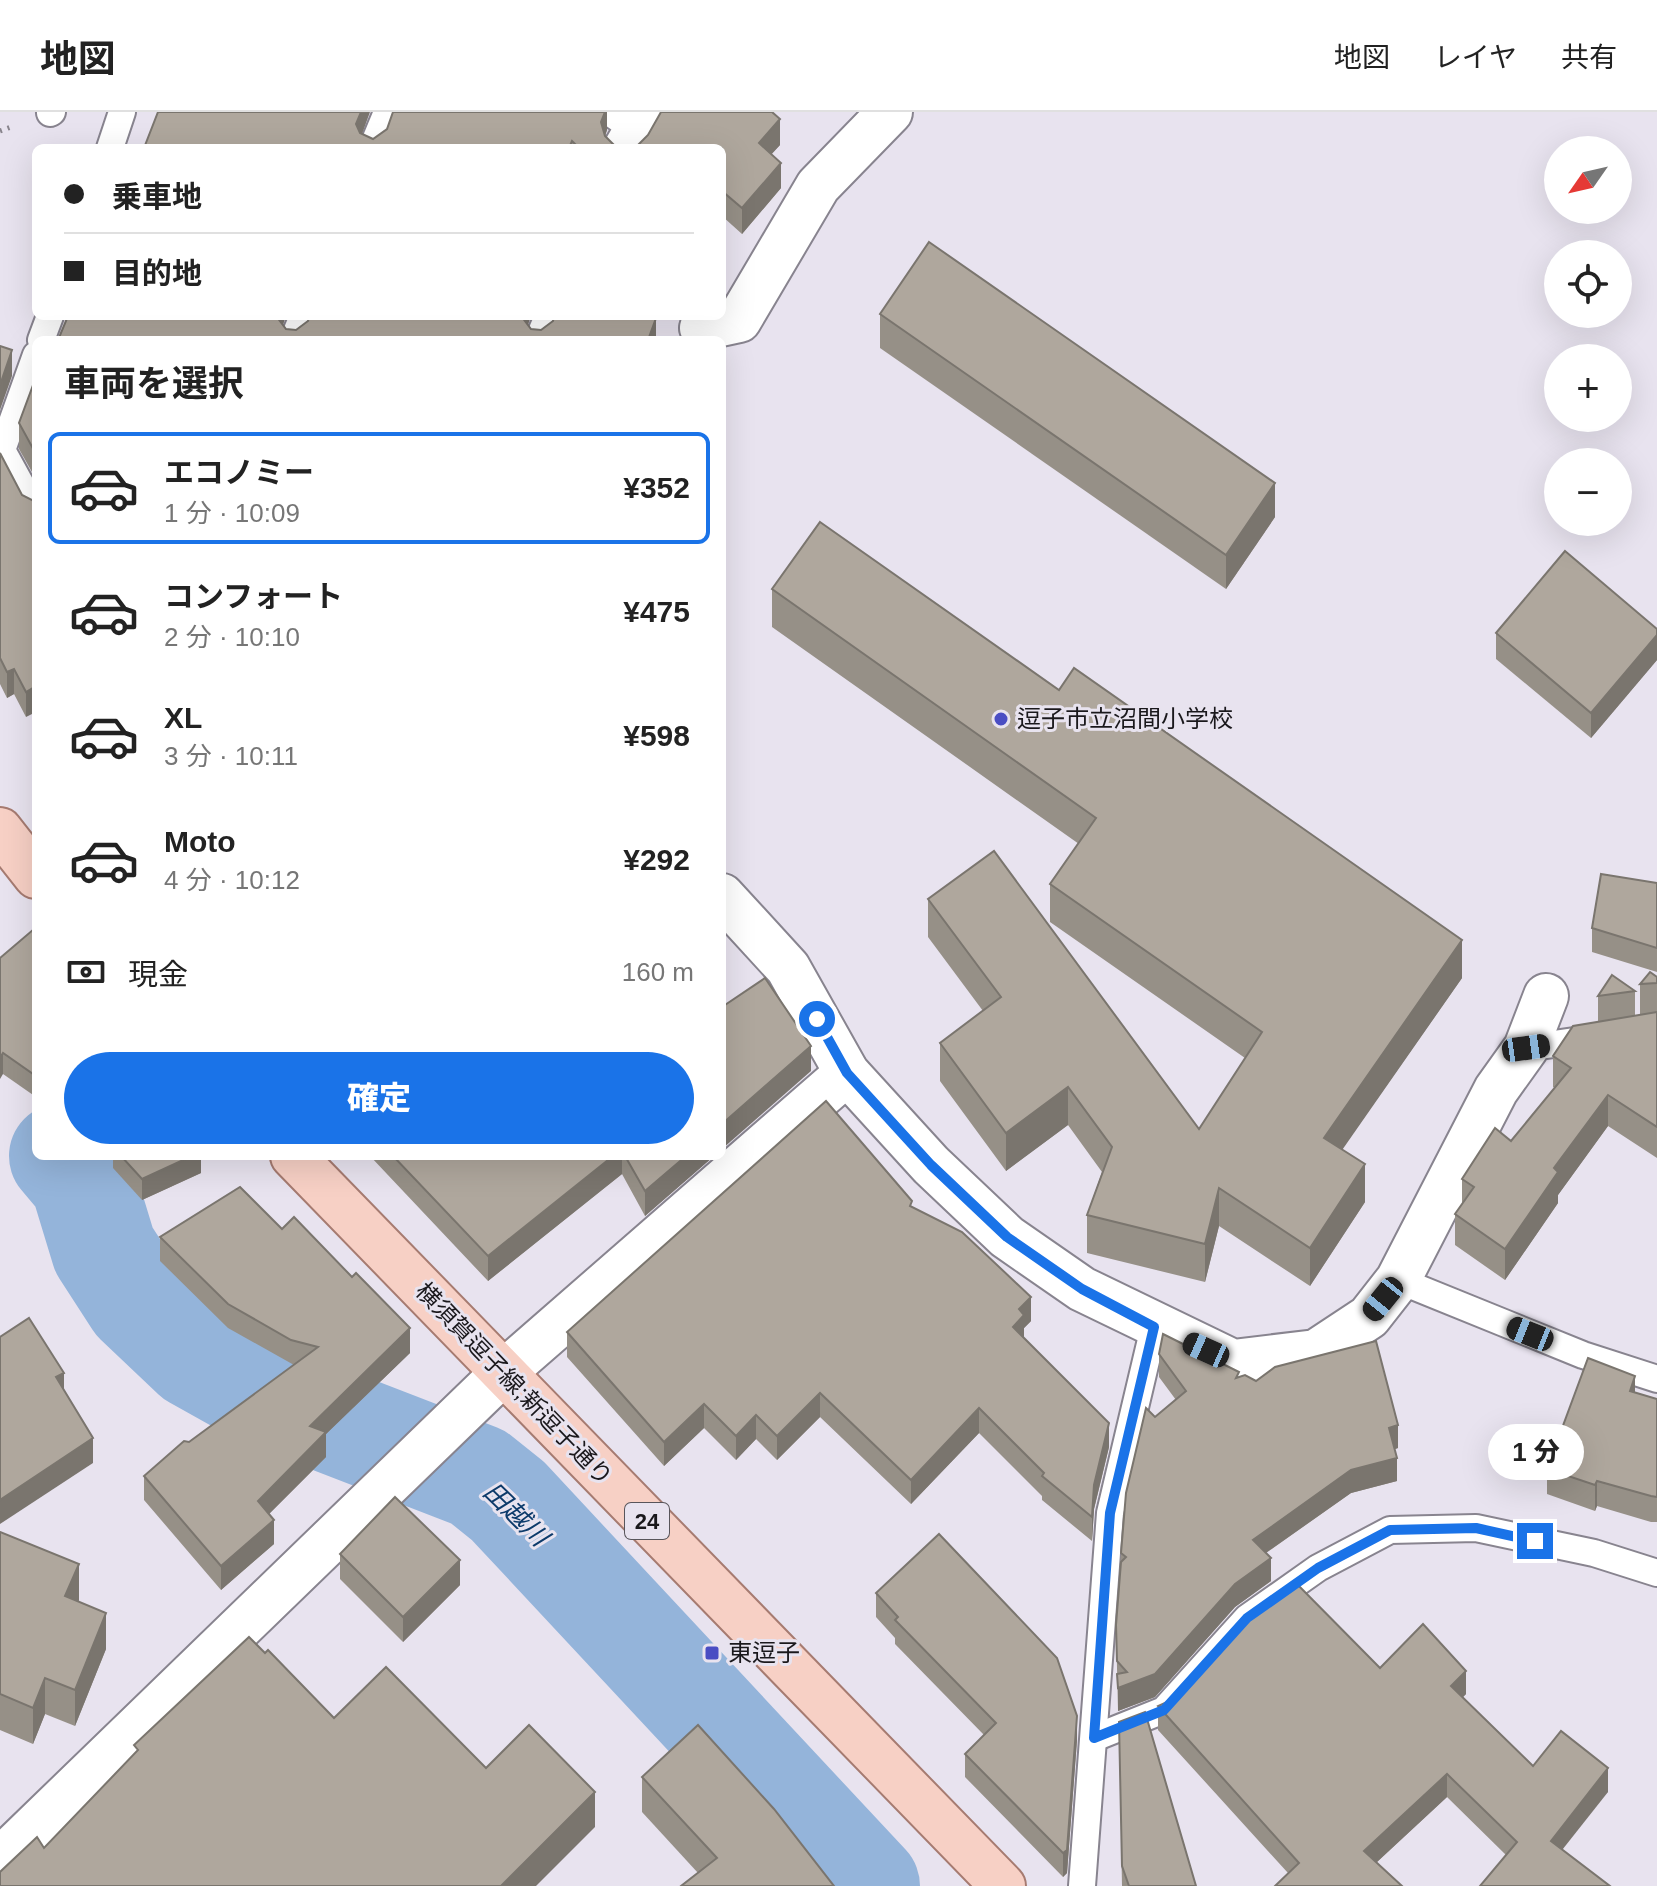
<!DOCTYPE html>
<html lang="ja">
<meta charset="utf-8">
<style>
:root{--surface:#fff;--page:#f6f6f6;--text:#222;--muted:#767676;--line:#e0e0e0;--accent:#1a73e8}
body{margin:0;font-family:Helvetica,"Noto Sans JP",sans-serif;background:var(--page);color:var(--text);height:100vh;display:flex;flex-direction:column;font-size:30px;white-space:nowrap}
*{box-sizing:border-box;margin:0}
p{font-size:26px;color:var(--muted)}
.icon{flex:none;width:44px;height:44px;fill:none;stroke:currentColor;stroke-width:2;stroke-linecap:round;stroke-linejoin:round}
.map{position:relative;flex:1;overflow:hidden}
.sheet{position:absolute;left:32px;top:224px;width:694px;height:824px;display:flex;flex-direction:column;background:var(--surface);border-radius:12px;box-shadow:0 8px 32px #0002}
.sheet>*{flex:none}
.top-card{position:absolute;left:32px;top:32px;width:694px;height:176px;border-radius:12px;box-shadow:0 8px 32px #0002;display:grid;align-content:center;height:176px;padding:0 32px;background:var(--surface)}
.needle{width:52px;rotate:236deg}
.buttons{position:absolute;left:1544px;top:24px;display:grid;gap:16px}
.buttons a{display:grid;place-items:center;width:88px;height:88px;border-radius:50%;background:var(--surface);box-shadow:0 8px 32px #0002;font-size:40px}
.end{position:absolute;width:36px;height:36px;margin:-18px;border:10px solid #1a73e8;background:#fff;box-shadow:0 0 0 4px #fff}
.from{border-radius:50%}
.bubble{position:absolute;height:56px;border-radius:28px;background:var(--surface);box-shadow:0 8px 32px #0002;font-size:26px;font-weight:800;line-height:56px;text-align:center}
.car{position:absolute;width:24px;height:48px;margin:-24px -12px;border-radius:10px;box-shadow:0 0 6px 2px #0007;background:linear-gradient(#222 24%,#8ab4d8 0 40%,#222 0 76%,#8ab4d8 0 86%,#222 0)}
.top-card b{display:flex;align-items:center;gap:28px;height:76px;font-size:30px}
.top-card b+b{border-top:2px solid var(--line)}
.top-card i{width:20px;height:20px;background:var(--text)}
ul{padding:0;list-style:none}
li{display:flex;align-items:center;gap:24px;height:112px;margin:0 16px 12px;padding:0 16px;border:4px solid transparent;border-radius:12px}
li div{flex:1}
li b{display:block;font-size:30px}
li em{font-style:normal;font-weight:800}
li.selected{border-color:var(--accent)}
li>.icon{width:72px;height:72px;stroke-width:1.5}
h2{padding:0 32px;font-size:36px;line-height:96px}
.pay{display:flex;align-items:center;gap:20px;height:88px;padding:0 32px;font-size:30px}
.pay p{margin-inline-start:auto}
.cta{display:flex;gap:16px;margin-top:auto;padding:16px 32px}
.cta a{flex:1;height:92px;border-radius:48px;background:var(--accent);color:#fff;font-size:32px;font-weight:800;line-height:92px;text-align:center}
header{display:flex;align-items:center;gap:48px;box-sizing:border-box;height:112px;padding:0 40px;background:var(--surface);border-bottom:2px solid var(--line)}
header strong{font-size:38px}
nav{display:flex;gap:44px;margin-inline-start:auto;font-size:28px}
.map>svg:first-child{display:block}
.lines{fill:none;stroke-linecap:round;stroke-linejoin:round}
.river{stroke:#94b4da;stroke-width:106}
.lane-casing{stroke:#88848f;stroke-width:30}
.street-casing{stroke:#88848f;stroke-width:48}
.secondary-casing{stroke:#88848f;stroke-width:48}
.primary-casing{stroke:#a67b71;stroke-width:48}
.path{stroke:#88848c;stroke-width:5;stroke-dasharray:2 6;stroke-linecap:butt}
.lane{stroke:#fff;stroke-width:26}
.street{stroke:#fff;stroke-width:44}
.secondary{stroke:#fff;stroke-width:44}
.primary{stroke:#f7d0c5;stroke-width:44}
.wall{fill:#969087}
.shaded-wall{fill:#7a756e}
.building{fill:#afa79d;stroke:#7a756e;stroke-width:2}
.route{stroke:#1a73e8;stroke-width:10}
.poi-dot{fill:#4a4dc3;stroke:#e8e3ef;stroke-width:3}
.labels{text-anchor:middle;stroke-width:6;stroke-linejoin:round;paint-order:stroke}
.shield{fill:#e8e3ef;stroke:#58555b;stroke-width:2}
.shield-label{font-size:22px;font-weight:bold;fill:#1a181c}
.poi-label{font-size:24px;fill:#1a181c;stroke:#e8e3ef;text-anchor:start}
.street-label{font-size:24px;fill:#1a181c;stroke:#e8e3ef}
.water-label{font-size:26px;font-style:italic;fill:#0d3b6b;stroke:#e8e3ef}
</style>
<header>
<strong>地図</strong>
<nav><a>地図</a><a>レイヤ</a><a>共有</a></nav>
</header>
<div class="map">
<svg width="1657" height="1774" viewBox="0 0 1657 1774">
<rect width="100%" height="100%" fill="#e8e3ef"/>
<g class="lines">
<path class="river" d="M 62,1044 L 83,1069 L 104,1138 L 137,1189 L 195,1244 L 263,1282 L 478,1365 L 508,1389 L 867,1774"/>
<defs>
<g id="lane">
<path d="M 609,0 L 635,18"/>
<path d="M 50,1 L 52,0"/>
<path d="M 110,36 L 122,0"/>
<path d="M 372,36 L 387,0"/>
<path d="M 41,228 L 50,204"/>
<path d="M 293,228 L 303,204"/>
<path d="M 538,228 L 548,204"/>
<path d="M 36,243 L 2,338 L 36,400"/>
<path d="M 1526,936 L 1657,917"/>
<path d="M 1398,1168 L 1583,1243 L 1657,1267"/>
<path d="M 1094,1626 L 1164,1598 L 1247,1506 L 1318,1456 L 1390,1418 L 1476,1416 L 1594,1441 L 1657,1461"/>
<path d="M 1082,1774 L 1110,1401 L 1154,1215"/>
</g>
<g id="street">
<path d="M 626,36 L 647,0"/>
<path d="M 702,216 L 739,208 L 818,74 L 890,0"/>
<path d="M 722,784 L 788,856 L 847,961 L 931,1053 L 1007,1125 L 1082,1177 L 1233,1250 L 1316,1240 L 1369,1205 L 1398,1168 L 1496,978 L 1526,936 L 1546,884"/>
<path d="M 503,1261 L 847,961"/>
</g>
<path id="secondary" d="M 0,1748 L 503,1261"/>
<g id="primary">
<path d="M 0,718 L 36,764"/>
<path d="M 293,1044 L 1003,1774"/>
</g>
</defs>
<use href="#lane" class="lane-casing"/>
<use href="#street" class="street-casing"/>
<use href="#secondary" class="secondary-casing"/>
<use href="#primary" class="primary-casing"/>
<path class="path" d="M 0,19 L 11,15"/>
<use href="#lane" class="lane"/>
<use href="#street" class="street"/>
<use href="#secondary" class="secondary"/>
<use href="#primary" class="primary"/>
</g>
<g class="wall">
<path d="M 607,0 L 607,18 L 605,24 L 614,33 L 625,36 L 780,33 L 771,42 L 781,76 L 742,122 L 722,104 L 722,36 L 144,36 L 362,22 L 373,27 Z"/>
<path d="M 880,202 L 1275,405 L 1226,477 L 880,236 Z"/>
<path d="M 36,265 L 36,367 L 19,337 L 19,311 Z"/>
<path d="M 0,341 L 22,383 L 35,391 L 26,605 L 14,582 L 7,586 L 0,572 Z"/>
<path d="M 772,477 L 1462,866 L 1342,1037 L 1365,1090 L 1310,1174 L 1219,1114 L 1205,1170 L 1087,1141 L 1087,1103 L 1102,1060 L 1068,1013 L 1006,1059 L 940,969 L 940,931 L 983,899 L 928,825 L 928,787 L 1199,1017 L 1245,946 L 1050,810 L 1050,772 L 1079,732 L 772,515 Z"/>
<path d="M 1657,517 L 1657,548 L 1591,626 L 1496,547 L 1496,521 Z"/>
<path d="M 1657,771 L 1657,860 L 1592,840 L 1592,816 Z"/>
<path d="M 36,819 L 36,985 L 3,962 L 0,846 Z"/>
<path d="M 1657,865 L 1657,1046 L 1608,1014 L 1558,1083 L 1558,1091 L 1505,1168 L 1455,1133 L 1455,1102 L 1462,1092 L 1462,1067 L 1511,1029 L 1555,976 L 1553,975 L 1553,944 L 1598,909 L 1598,884 L 1635,879 L 1635,904 L 1640,903 L 1640,872 Z"/>
<path d="M 113,1044 L 201,1044 L 201,1061 L 142,1088 L 113,1056 Z"/>
<path d="M 370,1044 L 714,1044 L 645,1104 L 622,1062 L 488,1169 Z"/>
<path d="M 912,1095 L 1031,1209 L 1024,1216 L 1024,1227 L 1109,1335 L 1094,1397 L 1092,1429 L 1042,1388 L 1042,1384 L 979,1321 L 911,1392 L 820,1305 L 777,1348 L 756,1327 L 736,1348 L 704,1316 L 664,1354 L 567,1245 L 567,1220 Z"/>
<path d="M 160,1125 L 410,1241 L 326,1322 L 326,1345 L 269,1402 L 274,1432 L 221,1478 L 144,1388 L 144,1364 L 294,1253 L 228,1216 L 160,1149 Z"/>
<path d="M 1159,1242 L 1239,1265 L 1398,1336 L 1395,1337 L 1397,1369 L 1351,1381 L 1266,1441 L 1271,1469 L 1235,1495 L 1155,1585 L 1118,1599 L 1116,1513 L 1121,1441 L 1155,1305 L 1176,1288 L 1159,1265 Z"/>
<path d="M 1635,1281 L 1657,1287 L 1657,1410 L 1651,1410 L 1597,1394 L 1595,1399 L 1547,1382 L 1547,1357 Z"/>
<path d="M 0,1420 L 79,1488 L 78,1490 L 106,1537 L 75,1614 L 45,1602 L 33,1632 L 0,1618 Z"/>
<path d="M 340,1442 L 460,1473 L 403,1530 L 340,1467 Z"/>
<path d="M 876,1481 L 1077,1628 L 1067,1761 L 1063,1765 L 965,1665 L 965,1642 L 984,1623 L 895,1532 L 895,1526 L 876,1505 Z"/>
<path d="M 1380,1556 L 1466,1582 L 1463,1585 L 1533,1654 L 1608,1680 L 1506,1743 L 1447,1685 L 1377,1750 L 1288,1761 L 1158,1618 L 1158,1594 L 1176,1586 Z"/>
<path d="M 1119,1610 L 1196,1774 L 1122,1774 Z"/>
<path d="M 642,1665 L 834,1774 L 698,1761 L 642,1700 Z"/>
</g>
<g class="shaded-wall">
<path d="M 361,0 L 370,0 L 357,36 L 356,12 Z"/>
<path d="M 605,0 L 607,0 L 607,18 L 601,35 L 601,10 Z"/>
<path d="M 780,7 L 780,33 L 759,56 L 759,31 Z"/>
<path d="M 781,51 L 781,76 L 742,122 L 742,96 Z"/>
<path d="M 278,204 L 286,204 L 278,228 Z"/>
<path d="M 523,204 L 531,204 L 523,228 Z"/>
<path d="M 656,206 L 656,228 L 648,228 Z"/>
<path d="M 12,238 L 12,264 L 0,298 L 0,273 Z"/>
<path d="M 1275,371 L 1275,405 L 1226,477 L 1226,443 Z"/>
<path d="M 1657,523 L 1657,548 L 1591,626 L 1591,601 Z"/>
<path d="M 14,557 L 14,582 L 7,586 L 7,560 Z"/>
<path d="M 36,574 L 36,600 L 26,605 L 26,580 Z"/>
<path d="M 1462,828 L 1462,866 L 1324,1064 L 1324,1026 Z"/>
<path d="M 811,934 L 811,959 L 722,1037 L 722,1012 Z"/>
<path d="M 3,941 L 3,962 L 0,967 L 0,946 Z"/>
<path d="M 1068,975 L 1068,1013 L 1006,1059 L 1006,1021 Z"/>
<path d="M 1608,983 L 1608,1014 L 1558,1083 L 1558,1091 L 1505,1168 L 1505,1137 L 1554,1056 Z"/>
<path d="M 191,1044 L 201,1044 L 201,1061 L 142,1088 L 142,1067 Z"/>
<path d="M 613,1044 L 622,1044 L 622,1062 L 488,1169 L 488,1144 Z"/>
<path d="M 686,1044 L 714,1044 L 645,1104 L 645,1079 Z"/>
<path d="M 1365,1052 L 1365,1090 L 1310,1174 L 1310,1136 Z"/>
<path d="M 1219,1076 L 1219,1114 L 1205,1170 L 1205,1132 Z"/>
<path d="M 1031,1185 L 1031,1209 L 1024,1216 L 1024,1227 L 1013,1215 L 1019,1197 Z"/>
<path d="M 410,1216 L 410,1241 L 326,1322 L 326,1345 L 258,1413 L 258,1389 L 310,1314 Z"/>
<path d="M 64,1261 L 64,1286 L 56,1265 Z"/>
<path d="M 1635,1264 L 1635,1289 L 1630,1279 Z"/>
<path d="M 820,1281 L 820,1305 L 777,1348 L 777,1324 Z"/>
<path d="M 704,1292 L 704,1316 L 664,1354 L 664,1330 Z"/>
<path d="M 979,1296 L 979,1321 L 911,1392 L 911,1368 Z"/>
<path d="M 756,1303 L 756,1327 L 736,1348 L 736,1324 Z"/>
<path d="M 1109,1311 L 1109,1335 L 1094,1397 L 1092,1429 L 1092,1405 L 1094,1373 Z"/>
<path d="M 1398,1313 L 1398,1336 L 1389,1339 L 1389,1316 Z"/>
<path d="M 93,1326 L 93,1351 L 0,1412 L 0,1388 Z"/>
<path d="M 1397,1346 L 1397,1369 L 1351,1381 L 1253,1450 L 1253,1428 L 1351,1358 Z"/>
<path d="M 1597,1369 L 1597,1394 L 1595,1399 L 1595,1373 Z"/>
<path d="M 274,1408 L 274,1432 L 221,1478 L 221,1454 Z"/>
<path d="M 1271,1446 L 1271,1469 L 1235,1495 L 1155,1585 L 1118,1599 L 1118,1576 L 1235,1472 Z"/>
<path d="M 460,1448 L 460,1473 L 403,1530 L 403,1505 Z"/>
<path d="M 79,1452 L 79,1488 L 65,1521 L 65,1484 Z"/>
<path d="M 106,1501 L 106,1537 L 75,1614 L 75,1578 Z"/>
<path d="M 1466,1559 L 1466,1582 L 1451,1597 L 1451,1574 Z"/>
<path d="M 45,1566 L 45,1602 L 33,1632 L 33,1596 Z"/>
<path d="M 1077,1604 L 1077,1628 L 1067,1761 L 1063,1765 L 1063,1741 Z"/>
<path d="M 1608,1656 L 1608,1680 L 1551,1752 L 1551,1729 Z"/>
<path d="M 1447,1662 L 1447,1685 L 1364,1762 L 1364,1739 Z"/>
<path d="M 595,1680 L 595,1715 L 536,1774 L 501,1774 Z"/>
</g>
<g class="building">
<path d="M 158,0 L 361,0 L 356,12 L 360,21 L 373,27 L 387,17 L 393,0 L 605,0 L 601,10 L 605,24 L 614,33 L 625,36 L 638,33 L 648,23 L 661,0 L 772,0 L 780,7 L 759,31 L 781,51 L 742,96 L 722,79 L 722,36 L 579,36 L 572,29 L 569,36 L 144,36 Z"/>
<path d="M 929,130 L 1275,371 L 1226,443 L 880,202 Z"/>
<path d="M 68,204 L 278,204 L 277,205 L 286,217 L 296,218 L 308,209 L 309,204 L 523,204 L 522,205 L 531,217 L 541,218 L 553,209 L 554,204 L 650,204 L 656,206 L 648,228 L 58,228 Z"/>
<path d="M 0,234 L 12,238 L 0,273 Z"/>
<path d="M 36,265 L 36,342 L 19,311 Z"/>
<path d="M 0,341 L 22,383 L 36,390 L 36,574 L 26,580 L 14,557 L 7,560 L 0,546 Z"/>
<path d="M 820,410 L 1059,578 L 1074,556 L 1462,828 L 1324,1026 L 1365,1052 L 1310,1136 L 1219,1076 L 1205,1132 L 1087,1103 L 1112,1035 L 1068,975 L 1006,1021 L 940,931 L 1001,885 L 928,787 L 994,739 L 1199,1017 L 1262,920 L 1050,772 L 1096,706 L 772,477 Z"/>
<path d="M 1565,439 L 1657,517 L 1657,523 L 1591,601 L 1496,521 Z"/>
<path d="M 1601,762 L 1657,771 L 1657,836 L 1592,816 Z"/>
<path d="M 34,817 L 36,819 L 36,964 L 3,941 L 0,946 L 0,846 Z"/>
<path d="M 1650,860 L 1657,865 L 1657,871 L 1640,872 Z"/>
<path d="M 1612,863 L 1635,879 L 1598,884 Z"/>
<path d="M 765,866 L 811,934 L 722,1012 L 722,895 Z"/>
<path d="M 1657,900 L 1657,1015 L 1608,983 L 1554,1056 L 1558,1060 L 1505,1137 L 1455,1102 L 1474,1075 L 1462,1067 L 1495,1016 L 1511,1029 L 1571,956 L 1553,944 L 1573,914 Z"/>
<path d="M 826,989 L 912,1089 L 910,1094 L 962,1120 L 1031,1185 L 1019,1197 L 1024,1203 L 1013,1215 L 1109,1311 L 1094,1373 L 1092,1405 L 1042,1364 L 1044,1361 L 979,1296 L 911,1368 L 820,1281 L 777,1324 L 756,1303 L 736,1324 L 704,1292 L 664,1330 L 567,1220 Z"/>
<path d="M 121,1044 L 192,1044 L 142,1067 Z"/>
<path d="M 393,1044 L 613,1044 L 488,1144 Z"/>
<path d="M 625,1044 L 686,1044 L 645,1079 Z"/>
<path d="M 240,1075 L 282,1117 L 294,1105 L 352,1165 L 356,1161 L 410,1216 L 310,1314 L 326,1320 L 258,1389 L 274,1408 L 221,1454 L 144,1364 L 184,1329 L 189,1330 L 318,1235 L 291,1228 L 228,1192 L 160,1125 Z"/>
<path d="M 29,1206 L 64,1261 L 56,1265 L 93,1326 L 0,1388 L 0,1225 Z"/>
<path d="M 1163,1222 L 1239,1260 L 1236,1266 L 1245,1263 L 1256,1269 L 1275,1255 L 1376,1229 L 1398,1313 L 1389,1316 L 1397,1346 L 1351,1358 L 1253,1428 L 1271,1446 L 1235,1472 L 1155,1562 L 1118,1576 L 1117,1562 L 1127,1560 L 1117,1549 L 1116,1513 L 1121,1450 L 1126,1445 L 1121,1441 L 1126,1381 L 1146,1296 L 1155,1305 L 1186,1279 L 1159,1242 Z"/>
<path d="M 1588,1246 L 1635,1264 L 1630,1279 L 1657,1287 L 1657,1385 L 1651,1384 L 1597,1369 L 1595,1373 L 1547,1357 Z"/>
<path d="M 395,1385 L 460,1448 L 403,1505 L 340,1442 Z"/>
<path d="M 0,1420 L 79,1452 L 65,1484 L 106,1501 L 75,1578 L 45,1566 L 33,1596 L 0,1582 Z"/>
<path d="M 939,1422 L 1057,1546 L 1077,1604 L 1067,1738 L 1063,1741 L 965,1642 L 996,1611 L 895,1508 L 898,1505 L 876,1481 Z"/>
<path d="M 1294,1469 L 1380,1556 L 1423,1512 L 1466,1559 L 1451,1574 L 1533,1654 L 1561,1619 L 1608,1656 L 1551,1729 L 1610,1774 L 1480,1774 L 1517,1730 L 1447,1662 L 1364,1739 L 1402,1774 L 1275,1774 L 1299,1751 L 1158,1594 L 1176,1586 L 1258,1495 Z"/>
<path d="M 249,1525 L 265,1541 L 268,1538 L 334,1606 L 386,1555 L 486,1656 L 529,1613 L 595,1680 L 501,1774 L 0,1774 L 0,1760 L 37,1725 L 44,1736 L 138,1638 L 134,1633 Z"/>
<path d="M 1145,1600 L 1196,1774 L 1129,1774 L 1122,1754 L 1119,1610 Z"/>
<path d="M 698,1613 L 774,1697 L 834,1774 L 681,1774 L 717,1746 L 642,1665 Z"/>
</g>
<g class="lines">
<path class="route" d="M 817,907 L 847,961 L 931,1053 L 1007,1125 L 1082,1177 L 1154,1215 L 1110,1401 L 1094,1626 L 1164,1598 L 1247,1506 L 1318,1456 L 1390,1418 L 1476,1416 L 1535,1429"/>
</g>
<g class="poi-dot">
<circle cx="1001" cy="607" r="8"/>
<rect x="704" y="1533" width="16" height="16" rx="4"/>
</g>
<g class="labels">
<rect class="shield" x="625" y="1391" width="44" height="36" rx="6"/>
<g class="shield-label">
<text x="647" y="1417">24</text>
</g>
<g class="poi-label">
<text x="1017" y="615">逗子市立沼間小学校</text>
<text x="728" y="1549">東逗子</text>
</g>
<g class="street-label">
<text transform="translate(514 1272) rotate(46)" y="8">横須賀逗子線;新逗子通り</text>
</g>
<g class="water-label">
<text transform="translate(516 1402) rotate(44)" y="9">田越川</text>
</g>
</g>
</svg>
<div class="buttons">
<a><svg class="needle" viewBox="-14 -14 28 28"><path d="M0-13l5 13h-10z" fill="#e53935"/><path d="M0 13l5-13h-10z" fill="#767676"/></svg></a>
<a><svg class="icon" aria-label="locate" viewBox="0 0 24 24"><circle cx="12" cy="12" r="6"/><path d="M12 2v4M12 18v4M2 12h4M18 12h4"/></svg></a>
<a>+</a>
<a>−</a>
</div>
<i class="end from" style="left:817px;top:907px"></i>
<i class="end" style="left:1535px;top:1429px"></i>
<div class="bubble" style="left:1488px;top:1312px;width:96px">1 分</div>
<i class="car" style="left:1526px;top:936px;rotate:82deg"></i>
<i class="car" style="left:1383px;top:1187px;rotate:219deg"></i>
<i class="car" style="left:1530px;top:1222px;rotate:292deg"></i>
<i class="car" style="left:1206px;top:1238px;rotate:294deg"></i>
<div class="top-card">
<b><i class="from"></i>乗車地</b>
<b><i></i>目的地</b>
</div>
<section class="sheet">
<h2>車両を選択</h2>
<ul>
<li class="selected"><svg class="icon" aria-label="car" viewBox="0 0 24 24"><path d="M5 17H2v-5l4-1 3-4h7l3 4 3 1v5h-3M9 17h6M6 11h13"/><circle cx="7" cy="17" r="2"/><circle cx="17" cy="17" r="2"/></svg><div><b>エコノミー</b><p>1 分 · 10:09</p></div><em>¥352</em></li>
<li><svg class="icon" aria-label="car" viewBox="0 0 24 24"><path d="M5 17H2v-5l4-1 3-4h7l3 4 3 1v5h-3M9 17h6M6 11h13"/><circle cx="7" cy="17" r="2"/><circle cx="17" cy="17" r="2"/></svg><div><b>コンフォート</b><p>2 分 · 10:10</p></div><em>¥475</em></li>
<li><svg class="icon" aria-label="car" viewBox="0 0 24 24"><path d="M5 17H2v-5l4-1 3-4h7l3 4 3 1v5h-3M9 17h6M6 11h13"/><circle cx="7" cy="17" r="2"/><circle cx="17" cy="17" r="2"/></svg><div><b>XL</b><p>3 分 · 10:11</p></div><em>¥598</em></li>
<li><svg class="icon" aria-label="car" viewBox="0 0 24 24"><path d="M5 17H2v-5l4-1 3-4h7l3 4 3 1v5h-3M9 17h6M6 11h13"/><circle cx="7" cy="17" r="2"/><circle cx="17" cy="17" r="2"/></svg><div><b>Moto</b><p>4 分 · 10:12</p></div><em>¥292</em></li>
</ul>
<div class="pay"><svg class="icon" aria-label="cash" viewBox="0 0 24 24"><path d="M3 7h18v10H3z"/><circle cx="12" cy="12" r="2"/></svg>現金<p>160 m</p></div>
<div class="cta"><a>確定</a></div>
</section>
</div>
